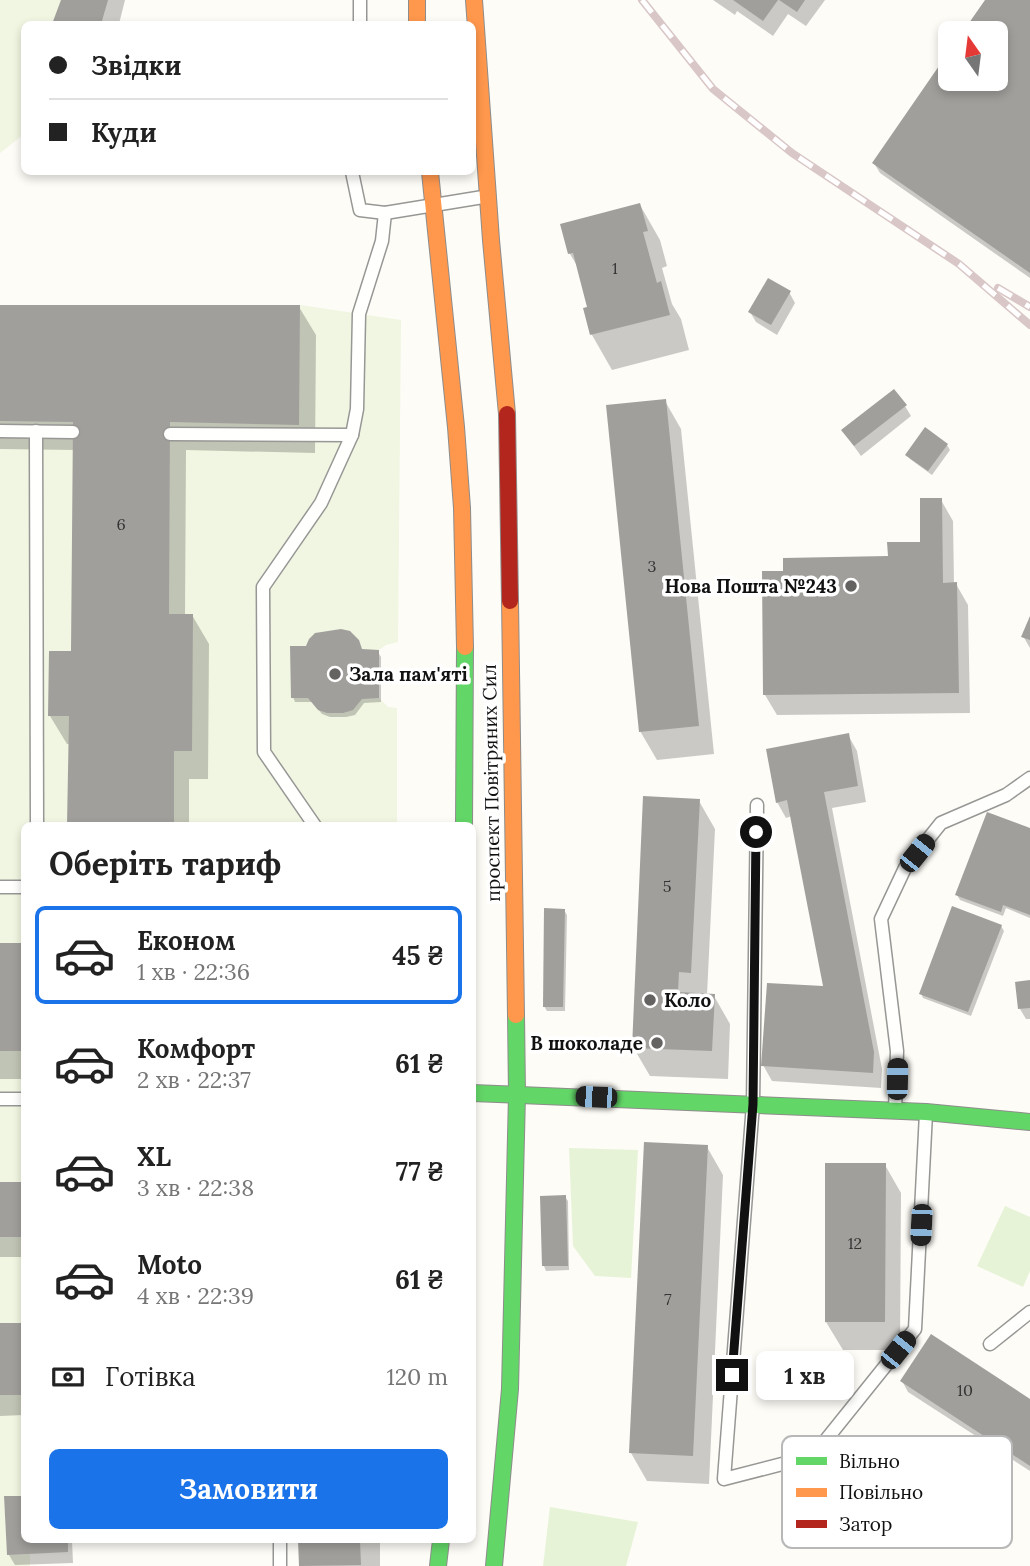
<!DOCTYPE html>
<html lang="uk">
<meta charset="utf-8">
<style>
:root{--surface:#fff;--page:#f6f6f6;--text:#222;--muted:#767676;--line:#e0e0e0;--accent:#1a73e8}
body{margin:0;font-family:Lora,serif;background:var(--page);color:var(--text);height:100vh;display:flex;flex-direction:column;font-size:26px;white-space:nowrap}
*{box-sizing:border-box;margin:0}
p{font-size:23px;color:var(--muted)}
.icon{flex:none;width:38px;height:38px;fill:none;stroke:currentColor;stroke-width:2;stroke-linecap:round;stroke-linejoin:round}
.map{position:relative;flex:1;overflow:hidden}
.sheet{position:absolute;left:21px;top:822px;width:455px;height:721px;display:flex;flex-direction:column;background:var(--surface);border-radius:10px;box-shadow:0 4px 10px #0003}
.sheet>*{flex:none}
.guide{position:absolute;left:21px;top:21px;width:455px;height:154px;border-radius:10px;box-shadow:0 4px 10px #0003;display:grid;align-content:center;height:154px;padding:0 28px;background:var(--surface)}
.needle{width:46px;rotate:346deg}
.buttons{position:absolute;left:938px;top:21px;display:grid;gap:14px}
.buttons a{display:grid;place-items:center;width:70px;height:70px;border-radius:10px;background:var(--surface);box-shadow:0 4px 10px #0003;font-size:35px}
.end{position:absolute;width:32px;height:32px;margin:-16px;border:9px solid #111;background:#fff;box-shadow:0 0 0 4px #fff}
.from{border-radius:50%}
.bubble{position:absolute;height:49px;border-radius:10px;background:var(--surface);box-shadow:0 4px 10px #0003;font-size:23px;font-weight:700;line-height:49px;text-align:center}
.car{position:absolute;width:21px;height:42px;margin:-21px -10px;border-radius:9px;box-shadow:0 0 5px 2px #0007;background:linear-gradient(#222 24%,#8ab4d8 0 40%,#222 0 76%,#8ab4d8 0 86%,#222 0)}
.guide b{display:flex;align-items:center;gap:24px;height:66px;font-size:26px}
.guide b+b{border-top:2px solid var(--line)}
.guide i{width:18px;height:18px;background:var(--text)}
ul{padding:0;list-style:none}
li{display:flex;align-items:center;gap:21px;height:98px;margin:0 14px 10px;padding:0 14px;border:4px solid transparent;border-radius:10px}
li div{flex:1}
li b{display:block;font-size:26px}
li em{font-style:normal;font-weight:700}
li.on{border-color:var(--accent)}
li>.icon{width:63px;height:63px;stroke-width:1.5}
h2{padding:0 28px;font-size:32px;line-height:84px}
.pay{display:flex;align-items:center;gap:18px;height:77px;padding:0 28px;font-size:26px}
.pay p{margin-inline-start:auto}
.primary-button{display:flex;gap:14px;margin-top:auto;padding:14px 28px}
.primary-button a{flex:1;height:80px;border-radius:10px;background:var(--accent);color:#fff;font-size:28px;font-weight:700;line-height:80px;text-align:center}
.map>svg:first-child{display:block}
.green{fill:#e7f3d7}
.pitch{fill:#f0f6e1}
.shadow{fill:#0003}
.building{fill:#a19f9c}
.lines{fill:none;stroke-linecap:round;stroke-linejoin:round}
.lane-casing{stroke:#979795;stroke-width:15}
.fast-casing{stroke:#8e8d8b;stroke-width:18}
.slow-casing{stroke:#8e8d8b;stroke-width:18}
.jam-casing{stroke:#8e8d8b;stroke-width:18}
.lane{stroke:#fffffe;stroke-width:12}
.fast{stroke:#63d668;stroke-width:16}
.slow{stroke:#ff974d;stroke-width:16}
.jam{stroke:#b3261e;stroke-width:16}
.rail-casing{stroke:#d9c6c7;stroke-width:8}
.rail{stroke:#fff;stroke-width:5;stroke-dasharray:16;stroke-linecap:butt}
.route{stroke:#111;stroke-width:9}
.poi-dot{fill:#646362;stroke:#fff;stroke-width:2.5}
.labels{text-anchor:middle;stroke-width:7;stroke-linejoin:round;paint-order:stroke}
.number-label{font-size:16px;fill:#353434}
.poi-label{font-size:19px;font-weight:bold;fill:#111;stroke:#fff;text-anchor:end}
.street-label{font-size:19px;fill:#111;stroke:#fff}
.key{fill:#fff;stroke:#b8b8b8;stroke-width:2}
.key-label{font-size:19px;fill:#111}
</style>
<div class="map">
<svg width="1030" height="1566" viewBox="0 0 1030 1566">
<rect width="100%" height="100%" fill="#fdfcf7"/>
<g class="green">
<path d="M 569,1148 L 638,1150 L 631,1278 L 595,1276 L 573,1246 Z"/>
<path d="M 1005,1206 L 1030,1217 L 1030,1271 L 1023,1287 L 977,1266 Z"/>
<path d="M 550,1507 L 638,1522 L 626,1566 L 543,1566 Z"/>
</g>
<g class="pitch">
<path d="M 0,0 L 108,0 L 101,24 L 24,24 L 24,134 L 0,153 Z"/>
<path d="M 0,305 L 300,305 L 401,320 L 398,642 L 386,645 L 372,655 L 371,690 L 388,707 L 397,708 L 397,826 L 24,826 L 24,1496 L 4,1497 L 7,1555 L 30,1554 L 30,1566 L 0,1566 Z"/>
</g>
<g class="shadow">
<path d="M 63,0 L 125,0 L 119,24 L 54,24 Z"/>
<path d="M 713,0 L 825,0 L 806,26 L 788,14 L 773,36 L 737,11 L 735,15 Z"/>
<path d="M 987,0 L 1030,0 L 1030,278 L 880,173 L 874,163 L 950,53 L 950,79 L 996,79 L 996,33 L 964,33 Z"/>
<path d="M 640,205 L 660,240 L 667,266 L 662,268 L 672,304 L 681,319 L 689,350 L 612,370 L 592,335 L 585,309 L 589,308 L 579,269 L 570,254 L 563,225 Z"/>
<path d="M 789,292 L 795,303 L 777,335 L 756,322 L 750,312 Z"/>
<path d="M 0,307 L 299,307 L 316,335 L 315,453 L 186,450 L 185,615 L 192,615 L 209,644 L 208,779 L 189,779 L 189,826 L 70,826 L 71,744 L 67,744 L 50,716 L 73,652 L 75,450 L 0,449 Z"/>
<path d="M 665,401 L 681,429 L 714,754 L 657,760 L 640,731 Z"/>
<path d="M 905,406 L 911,416 L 861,456 L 843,431 Z"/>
<path d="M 947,445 L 950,450 L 932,475 L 910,459 L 907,455 Z"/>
<path d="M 941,500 L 953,521 L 954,584 L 956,584 L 968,605 L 970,713 L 777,715 L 765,695 L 785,573 L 890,558 L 922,544 Z"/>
<path d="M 1030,620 L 1030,648 L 1023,636 Z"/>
<path d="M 362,651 L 378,652 L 381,657 L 381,702 L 364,703 L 355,715 L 346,717 L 330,717 L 322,714 L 312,702 L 295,702 L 293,697 Z"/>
<path d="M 848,735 L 857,751 L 866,802 L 832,808 L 882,1069 L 881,1088 L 772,1081 L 763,1065 L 825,988 L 792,816 L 786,818 L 777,802 Z"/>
<path d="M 699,801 L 715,829 L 707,995 L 714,996 L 730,1024 L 728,1079 L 650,1076 L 633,1047 Z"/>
<path d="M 1030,830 L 1030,918 L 1006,908 L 1003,916 L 960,900 L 957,895 Z"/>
<path d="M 564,910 L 567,915 L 565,1011 L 547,1011 L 544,1006 Z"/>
<path d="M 1001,926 L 1004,931 L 971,1016 L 923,998 L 921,993 Z"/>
<rect x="0" y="945" width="24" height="134"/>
<path d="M 1030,982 L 1030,1019 L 1026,1019 L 1020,1009 Z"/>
<path d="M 707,1147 L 723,1175 L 709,1484 L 647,1481 L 631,1453 Z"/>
<path d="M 885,1165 L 901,1193 L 900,1350 L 843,1350 L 826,1322 Z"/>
<rect x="0" y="1184" width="24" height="73"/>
<path d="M 565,1197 L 568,1201 L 569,1270 L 546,1271 L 544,1266 Z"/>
<path d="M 0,1325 L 24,1325 L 24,1415 L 0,1416 Z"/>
<path d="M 902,1381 L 1030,1401 L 1030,1471 L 908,1392 Z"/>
<path d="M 24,1497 L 24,1540 L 72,1540 L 73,1563 L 15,1565 L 9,1555 L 6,1498 Z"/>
<rect x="300" y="1540" width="80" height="26"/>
</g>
<g class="building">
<path d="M 61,0 L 108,0 L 101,24 L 52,24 Z"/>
<path d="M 733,0 L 778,0 L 763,21 Z"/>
<path d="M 779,0 L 805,0 L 797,12 Z"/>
<path d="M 985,0 L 1030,0 L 1030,273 L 872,163 L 950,50 L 950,79 L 996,79 L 996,33 L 962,33 Z"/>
<path d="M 640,203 L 648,231 L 643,232 L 657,283 L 661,281 L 670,315 L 590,335 L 583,308 L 587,307 L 573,253 L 568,254 L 560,224 Z"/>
<path d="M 768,278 L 791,291 L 771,325 L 748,312 Z"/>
<path d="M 0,305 L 300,305 L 299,425 L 170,422 L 169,614 L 193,614 L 192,751 L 174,751 L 174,826 L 67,826 L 69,716 L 48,716 L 49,651 L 71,651 L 73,422 L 0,421 Z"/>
<path d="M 894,389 L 907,405 L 854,446 L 841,430 Z"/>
<path d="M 666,399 L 699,726 L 639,732 L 606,405 Z"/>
<path d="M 925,427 L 948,444 L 928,471 L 905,455 Z"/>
<path d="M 920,498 L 942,498 L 943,583 L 957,582 L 959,693 L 763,695 L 762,571 L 783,571 L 783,558 L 888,556 L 887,542 L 920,542 Z"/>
<path d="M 1030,616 L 1030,640 L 1021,637 Z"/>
<path d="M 341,629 L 350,631 L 359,640 L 362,649 L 379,650 L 379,698 L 362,699 L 353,710 L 343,713 L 327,713 L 318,710 L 308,698 L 291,698 L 290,646 L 306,646 L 309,639 L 315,633 Z"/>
<path d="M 849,733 L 858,786 L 824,792 L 874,1052 L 873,1073 L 761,1066 L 767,983 L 823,986 L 787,800 L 776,803 L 766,749 Z"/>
<path d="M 643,796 L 700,799 L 691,973 L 679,972 L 678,992 L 715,994 L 712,1051 L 632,1048 Z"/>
<path d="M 987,812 L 1030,828 L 1030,915 L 1003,905 L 1001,912 L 955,895 Z"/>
<path d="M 952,906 L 1002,925 L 968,1012 L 919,994 Z"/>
<path d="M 544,908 L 565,909 L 563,1007 L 543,1007 Z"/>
<rect x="0" y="943" width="24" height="108"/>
<path d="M 1030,980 L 1030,1008 L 1018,1009 L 1015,982 Z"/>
<path d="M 644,1142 L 708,1145 L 693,1456 L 629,1453 Z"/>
<path d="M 825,1163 L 886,1163 L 885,1322 L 825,1322 Z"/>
<rect x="0" y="1182" width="24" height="55"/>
<path d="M 566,1195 L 568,1266 L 542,1266 L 540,1196 Z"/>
<rect x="0" y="1323" width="24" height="72"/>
<path d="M 931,1334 L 1030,1399 L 1030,1466 L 900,1381 Z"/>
<path d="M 4,1496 L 24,1496 L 24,1540 L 68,1540 L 68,1552 L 7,1555 Z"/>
<path d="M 298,1540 L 360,1540 L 361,1565 L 299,1566 Z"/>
</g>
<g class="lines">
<defs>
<g id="lane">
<path d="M 360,0 L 360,24"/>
<path d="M 352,172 L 360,210 L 385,213 L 483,197"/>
<path d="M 0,431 L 73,432"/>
<path d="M 36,431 L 37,826"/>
<path d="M 170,434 L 352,435"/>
<path d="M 757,805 L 753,1104 L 724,1479 L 813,1456 L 915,1329 L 926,1113"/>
<path d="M 315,826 L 264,752 L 263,587 L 321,503 L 352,435 L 357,409 L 359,314 L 382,241 L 385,213"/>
<path d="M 0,887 L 24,887"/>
<path d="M 0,1099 L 24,1099"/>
<path d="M 895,1111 L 897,1051 L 881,919 L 905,868 L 941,823 L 1006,795 L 1030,778"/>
<path d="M 990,1344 L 1030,1312"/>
<path d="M 280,1540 L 280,1566"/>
</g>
<g id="fast">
<path d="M 464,826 L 465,647"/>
<path d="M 472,1093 L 926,1112 L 1030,1122"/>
<path d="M 438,1566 L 441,1540"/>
<path d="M 494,1566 L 510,1389 L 517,1094 L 516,1015"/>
</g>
<g id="slow">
<path d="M 417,0 L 417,24"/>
<path d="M 474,0 L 491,240 L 507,414"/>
<path d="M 430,172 L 456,427 L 462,508 L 465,647"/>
<path d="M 510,601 L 516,1015"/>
</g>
<path id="jam" d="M 507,414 L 510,601"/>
</defs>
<use href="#lane" class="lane-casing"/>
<use href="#fast" class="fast-casing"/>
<use href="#slow" class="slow-casing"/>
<use href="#jam" class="jam-casing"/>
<use href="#lane" class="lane"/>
<use href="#fast" class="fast"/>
<use href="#slow" class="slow"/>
<use href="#jam" class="jam"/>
<defs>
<g id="rail">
<path d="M 642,0 L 713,89 L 792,153 L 959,264 L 1030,325"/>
<path d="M 998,288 L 1030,307"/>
</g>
</defs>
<use href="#rail" class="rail-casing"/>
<use href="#rail" class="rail"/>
</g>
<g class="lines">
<path class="route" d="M 732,1375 L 753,1104 L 756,832"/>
</g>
<g class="poi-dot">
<circle cx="851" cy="586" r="7"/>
<circle cx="335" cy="674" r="7"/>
<circle cx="650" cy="1000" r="7"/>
<circle cx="657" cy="1043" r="7"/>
</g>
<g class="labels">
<g class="number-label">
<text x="615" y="274">1</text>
<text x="121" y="530">6</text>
<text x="652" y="572">3</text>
<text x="667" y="892">5</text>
<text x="855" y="1249">12</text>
<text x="668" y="1305">7</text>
<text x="965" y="1396">10</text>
</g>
<g class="poi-label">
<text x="837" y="593">Нова Пошта №243</text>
<text x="349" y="681" text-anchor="start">Зала пам'яті</text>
<text x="664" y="1007" text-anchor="start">Коло</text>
<text x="643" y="1050">В шоколаде</text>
</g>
<g class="street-label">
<text transform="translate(491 783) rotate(-91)" y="7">проспект Повітряних Сил</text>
</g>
</g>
<rect x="782" y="1436" width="230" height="112" rx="10" class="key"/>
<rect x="796" y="1457" width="31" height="8" fill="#63d668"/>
<rect x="796" y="1488" width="31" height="9" fill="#ff974d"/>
<rect x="796" y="1520" width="31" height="8" fill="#b3261e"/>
<g class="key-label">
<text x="839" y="1468">Вільно</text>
<text x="839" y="1499">Повільно</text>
<text x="839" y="1531">Затор</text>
</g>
</svg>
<div class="buttons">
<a><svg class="needle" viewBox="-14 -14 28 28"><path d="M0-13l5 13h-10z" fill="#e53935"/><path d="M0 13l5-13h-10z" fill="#767676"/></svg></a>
</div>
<i class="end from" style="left:756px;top:832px"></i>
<i class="end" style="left:732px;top:1375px"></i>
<div class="bubble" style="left:756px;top:1351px;width:98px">1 хв</div>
<i class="car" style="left:917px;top:853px;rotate:39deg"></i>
<i class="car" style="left:897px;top:1079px;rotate:1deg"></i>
<i class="car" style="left:596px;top:1097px;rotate:272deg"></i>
<i class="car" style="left:921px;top:1225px;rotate:183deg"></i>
<i class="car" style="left:898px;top:1350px;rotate:39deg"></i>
<div class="guide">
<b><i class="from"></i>Звідки</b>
<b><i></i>Куди</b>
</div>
<section class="sheet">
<h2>Оберіть тариф</h2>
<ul>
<li class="on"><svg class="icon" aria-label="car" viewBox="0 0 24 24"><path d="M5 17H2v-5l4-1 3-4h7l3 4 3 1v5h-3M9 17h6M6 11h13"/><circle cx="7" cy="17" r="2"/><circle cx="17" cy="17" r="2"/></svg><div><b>Економ</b><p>1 хв · 22:36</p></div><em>45 ₴</em></li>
<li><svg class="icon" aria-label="car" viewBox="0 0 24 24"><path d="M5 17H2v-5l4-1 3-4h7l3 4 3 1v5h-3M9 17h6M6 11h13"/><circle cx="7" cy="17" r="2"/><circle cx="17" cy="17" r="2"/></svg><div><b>Комфорт</b><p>2 хв · 22:37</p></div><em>61 ₴</em></li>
<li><svg class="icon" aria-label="car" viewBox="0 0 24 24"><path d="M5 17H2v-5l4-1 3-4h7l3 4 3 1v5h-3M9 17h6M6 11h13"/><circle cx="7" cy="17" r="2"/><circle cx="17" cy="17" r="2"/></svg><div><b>XL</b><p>3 хв · 22:38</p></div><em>77 ₴</em></li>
<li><svg class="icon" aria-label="car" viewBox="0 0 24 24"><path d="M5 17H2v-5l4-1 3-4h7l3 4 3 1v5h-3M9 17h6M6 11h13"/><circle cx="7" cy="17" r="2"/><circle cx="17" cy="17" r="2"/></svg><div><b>Moto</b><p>4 хв · 22:39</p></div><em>61 ₴</em></li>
</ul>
<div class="pay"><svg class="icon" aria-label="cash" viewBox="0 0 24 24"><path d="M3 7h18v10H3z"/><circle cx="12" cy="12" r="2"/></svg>Готівка<p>120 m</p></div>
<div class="primary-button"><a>Замовити</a></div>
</section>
</div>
